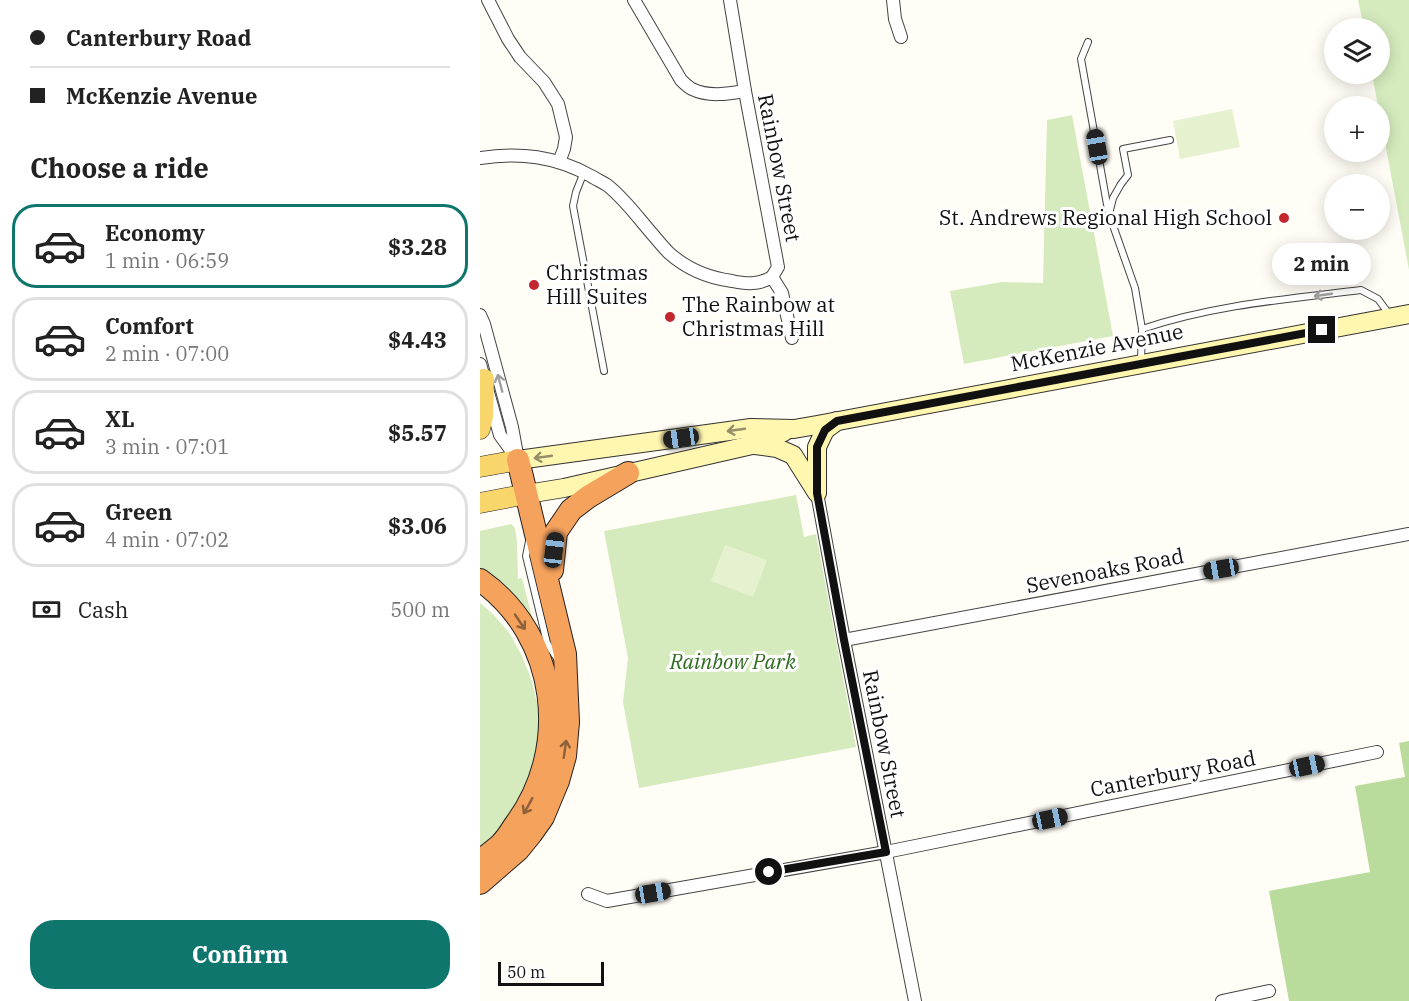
<!DOCTYPE html>
<meta charset="utf-8">
<style>
:root{--surface:#fff;--page:#f2f2f2;--text:#222;--muted:#767676;--line:#e0e0e0;--accent:#0f766e}
body{margin:0;font-family:"IBM Plex Serif",serif;background:var(--page);color:var(--text);height:100vh;display:flex;flex-direction:column;font-size:22px;white-space:nowrap}
*{box-sizing:border-box;margin:0}
p{font-size:20px;color:var(--muted)}
.icon{flex:none;width:33px;height:33px;fill:none;stroke:currentColor;stroke-width:2;stroke-linecap:round;stroke-linejoin:round}
.map{position:relative;flex:1;overflow:hidden}
.side{display:flex;flex-direction:column;background:var(--surface);width:480px}
.side>*{flex:none}
.banner{display:grid;align-content:center;height:132px;padding:0 30px;background:var(--surface)}
.controls{position:absolute;left:844px;top:18px;display:grid;gap:12px}
.controls a{display:grid;place-items:center;width:66px;height:66px;border-radius:50%;background:var(--surface);box-shadow:0 3px 15px #0003;font-size:30px}
.scale{position:absolute;left:18px;bottom:15px;width:106px;box-sizing:border-box;padding-left:6px;border:3px solid #111;border-top:0;font-size:16px;line-height:21px;white-space:nowrap;color:#111;-webkit-text-stroke:4px #fff;paint-order:stroke}
.end{position:absolute;width:27px;height:27px;margin:-14px;border:8px solid #111;background:#fff;box-shadow:0 0 0 3px #fff}
.from{border-radius:50%}
.bubble{position:absolute;height:42px;border-radius:21px;background:var(--surface);box-shadow:0 3px 15px #0003;font-size:20px;font-weight:800;line-height:42px;text-align:center}
.car{position:absolute;width:18px;height:36px;margin:-18px -9px;border-radius:8px;box-shadow:0 0 4px 2px #0007;background:linear-gradient(#222 24%,#8ab4d8 0 40%,#222 0 76%,#8ab4d8 0 86%,#222 0)}
.banner b{display:flex;align-items:center;gap:21px;height:57px;font-size:22px}
.banner b+b{border-top:2px solid var(--line)}
.banner i{width:15px;height:15px;background:var(--text)}
ul{padding:0;list-style:none}
li{display:flex;align-items:center;gap:18px;height:84px;margin:0 12px 9px;padding:0 18px;border:3px solid var(--line);border-radius:24px}
li div{flex:1}
li b{display:block;font-size:22px}
li em{font-style:normal;font-weight:800}
li.on{border-color:var(--accent)}
li>.icon{width:54px;height:54px;stroke-width:1.5}
h2{padding:0 30px;font-size:27px;line-height:72px}
.pay{display:flex;align-items:center;gap:15px;height:66px;padding:0 30px;font-size:22px}
.pay p{margin-inline-start:auto}
.button{display:flex;gap:12px;margin-top:auto;padding:12px 30px}
.button a{flex:1;height:69px;border-radius:24px;background:var(--accent);color:#fff;font-size:24px;font-weight:800;line-height:69px;text-align:center}
main{display:flex;flex:1;min-height:0}
.map>svg:first-child{display:block}
.green{fill:#d5ebbd}
.forest{fill:#b9dc9c}
.pitch{fill:#e6f2cf}
.lines{fill:none;stroke-linecap:round;stroke-linejoin:round}
.service-casing{stroke:#444;stroke-width:8}
.minor-casing{stroke:#444;stroke-width:14}
.secondary-casing{stroke:#333;stroke-width:20}
.primary-casing{stroke:#222;stroke-width:21}
.motorway-casing{stroke:#222;stroke-width:24}
.service{stroke:#fff;stroke-width:6}
.minor{stroke:#fff;stroke-width:12}
.secondary{stroke:#fff6b0;stroke-width:18}
.primary{stroke:#f9d66b;stroke-width:20}
.motorway{stroke:#f5a25d;stroke-width:22}
.oneway{stroke:#a0a0a0}
.oneway2{stroke:#948f68}
.oneway3{stroke:#8e613b}
.route{stroke:#111;stroke-width:8}
.poi-dot{fill:#c4262e;stroke:#fff;stroke-width:2}
.labels{text-anchor:middle;stroke-width:6;stroke-linejoin:round;paint-order:stroke}
.street-label{font-size:21px;fill:#111;stroke:#fff}
.poi-label{font-size:21px;fill:#111;stroke:#fff;text-anchor:start}
.park-label{font-size:21px;font-style:italic;fill:#2f6b1f;stroke:#fff}
</style>
<main>
<section class="side">
<div class="banner">
<b><i class="from"></i>Canterbury Road</b>
<b><i></i>McKenzie Avenue</b>
</div>
<h2>Choose a ride</h2>
<ul>
<li class="on"><svg class="icon" aria-label="car" viewBox="0 0 24 24"><path d="M5 17H2v-5l4-1 3-4h7l3 4 3 1v5h-3M9 17h6M6 11h13"/><circle cx="7" cy="17" r="2"/><circle cx="17" cy="17" r="2"/></svg><div><b>Economy</b><p>1 min · 06:59</p></div><em>$3.28</em></li>
<li><svg class="icon" aria-label="car" viewBox="0 0 24 24"><path d="M5 17H2v-5l4-1 3-4h7l3 4 3 1v5h-3M9 17h6M6 11h13"/><circle cx="7" cy="17" r="2"/><circle cx="17" cy="17" r="2"/></svg><div><b>Comfort</b><p>2 min · 07:00</p></div><em>$4.43</em></li>
<li><svg class="icon" aria-label="car" viewBox="0 0 24 24"><path d="M5 17H2v-5l4-1 3-4h7l3 4 3 1v5h-3M9 17h6M6 11h13"/><circle cx="7" cy="17" r="2"/><circle cx="17" cy="17" r="2"/></svg><div><b>XL</b><p>3 min · 07:01</p></div><em>$5.57</em></li>
<li><svg class="icon" aria-label="car" viewBox="0 0 24 24"><path d="M5 17H2v-5l4-1 3-4h7l3 4 3 1v5h-3M9 17h6M6 11h13"/><circle cx="7" cy="17" r="2"/><circle cx="17" cy="17" r="2"/></svg><div><b>Green</b><p>4 min · 07:02</p></div><em>$3.06</em></li>
</ul>
<div class="pay"><svg class="icon" aria-label="cash" viewBox="0 0 24 24"><path d="M3 7h18v10H3z"/><circle cx="12" cy="12" r="2"/></svg>Cash<p>500 m</p></div>
<div class="button"><a>Confirm</a></div>
</section>
<div class="map">
<svg width="929" height="1001" viewBox="0 0 929 1001">
<rect width="100%" height="100%" fill="#fffdf5"/>
<g class="green">
<path d="M 878,0 L 929,0 L 929,270 L 900,116 L 900,106 L 898,106 L 892,74 L 900,74 L 900,28 L 884,28 Z"/>
<path d="M 592,115 L 633,336 L 484,364 L 470,291 L 522,282 L 563,283 L 567,120 Z"/>
<path d="M 316,495 L 324,537 L 336,534 L 376,747 L 159,788 L 143,702 L 148,658 L 124,531 Z"/>
<path d="M 31,524 L 35,528 L 37,542 L 38,579 L 42,578 L 52,617 L 48,618 L 0,570 L 0,531 Z"/>
<path d="M 0,603 L 14,615 L 30,634 L 42,656 L 52,681 L 58,707 L 60,733 L 57,756 L 41,805 L 0,853 Z"/>
</g>
<path class="forest" d="M 929,741 L 929,1001 L 809,1001 L 789,891 L 890,872 L 875,786 L 925,777 L 919,743 Z"/>
<g class="pitch">
<path d="M 752,109 L 760,147 L 700,159 L 693,121 Z"/>
<path d="M 245,545 L 287,560 L 273,597 L 231,581 Z"/>
</g>
<g class="lines">
<defs>
<g id="service">
<path d="M 608,42 L 601,59 L 628,210"/>
<path d="M 104,172 L 96,192 L 93,206 L 124,371"/>
<path d="M 662,329 C 733,305 807,299 881,290 L 898,299 L 909,314"/>
<path d="M 661,361 L 662,329 L 655,288 L 629,214 L 633,198 L 641,184 L 648,175 L 643,149 L 690,140"/>
<path d="M 49,541 L 46,556 L 67,643 L 78,660"/>
</g>
<g id="minor">
<path d="M 8,0 L 28,39 L 40,57 L 64,82 L 78,104 L 86,137 L 84,149 L 79,162"/>
<path d="M 154,0 L 201,80 C 204,83 208,87 212,89 C 228,97 248,94 265,91"/>
<path d="M 250,0 L 265,91 L 298,267 L 292,277"/>
<path d="M 413,0 L 415,19 L 421,37"/>
<path d="M 0,158 C 40,152 75,156 111,176 C 116,179 122,182 127,185 C 145,199 159,219 174,236 C 179,242 184,248 189,253 C 207,269 229,278 252,281 C 266,284 279,285 292,277"/>
<path d="M 292,277 L 302,293 L 312,338"/>
<path d="M 0,315 L 4,324 L 32,427 L 38,460"/>
<path d="M 0,364 L 20,435 L 36,457"/>
<path d="M 337,493 L 364,640 L 435,1001"/>
<path d="M 364,640 L 929,534"/>
<path d="M 108,894 L 127,901 L 406,852 L 897,752"/>
<path d="M 742,1001 L 789,991"/>
</g>
<g id="secondary">
<path d="M 275,445 L 297,448 L 313,455 L 337,493"/>
<path d="M 38,460 L 271,428 L 314,429 L 337,425 L 929,314"/>
<path d="M 337,492 L 337,447 L 345,430 L 357,421"/>
<path d="M 47,494 L 84,488 L 272,445 L 304,432"/>
</g>
<g id="primary">
<path d="M 0,429 L 3,416 L 4,379"/>
<path d="M 0,467 L 38,460"/>
<path d="M 0,503 L 47,494"/>
</g>
<g id="motorway">
<path d="M 72,570 L 76,532 L 91,510 L 108,497 L 148,473"/>
<path d="M 0,580 C 79,636 92,749 35,825 C 31,831 27,838 21,844 C 15,850 7,855 0,861"/>
<path d="M 0,883 L 38,850 L 51,834 L 63,817 L 78,781 L 85,756 L 88,722 L 85,654 L 38,460"/>
</g>
</defs>
<use href="#service" class="service-casing"/>
<use href="#minor" class="minor-casing"/>
<use href="#secondary" class="secondary-casing"/>
<use href="#primary" class="primary-casing"/>
<use href="#motorway" class="motorway-casing"/>
<use href="#service" class="service"/>
<use href="#minor" class="minor"/>
<use href="#secondary" class="secondary"/>
<use href="#primary" class="primary"/>
<use href="#motorway" class="motorway"/>
</g>
<defs><path id="oneway-shaft" d="M-6 0H5M1.5-3L5.5 0L1.5 3" fill="none" stroke-width="1.6" stroke-linecap="round" stroke-linejoin="round" transform="scale(1.5)"/></defs>
<g class="oneway">
<use href="#oneway-shaft" transform="translate(843 295) rotate(172)"/>
<use href="#oneway-shaft" transform="translate(20 383) rotate(-105)"/>
</g>
<g class="oneway2">
<use href="#oneway-shaft" transform="translate(256 430) rotate(172)"/>
<use href="#oneway-shaft" transform="translate(63 457) rotate(172)"/>
</g>
<g class="oneway3">
<use href="#oneway-shaft" transform="translate(40 622) rotate(56)"/>
<use href="#oneway-shaft" transform="translate(85 749) rotate(-82)"/>
<use href="#oneway-shaft" transform="translate(48 806) rotate(119)"/>
</g>
<g class="lines">
<path class="route" d="M 289,872 L 406,852 L 364,640 L 337,493 L 337,447 L 345,430 L 357,421 L 842,330"/>
</g>
<g class="poi-dot">
<circle cx="804" cy="218" r="6"/>
<circle cx="54" cy="285" r="6"/>
<circle cx="190" cy="317" r="6"/>
</g>
<g class="labels">
<g class="street-label">
<text transform="translate(299 168) rotate(79)" y="7">Rainbow Street</text>
<text transform="translate(617 348) rotate(-11)" y="7">McKenzie Avenue</text>
<text transform="translate(625 571) rotate(-11)" y="7">Sevenoaks Road</text>
<text transform="translate(404 744) rotate(79)" y="7">Rainbow Street</text>
<text transform="translate(693 774) rotate(-11)" y="7">Canterbury Road</text>
</g>
<g class="poi-label">
<text x="792" y="225" text-anchor="end">St. Andrews Regional High School</text>
<text x="66" y="280">Christmas<tspan x="66" dy="24">Hill Suites</tspan></text>
<text x="202" y="312">The Rainbow at<tspan x="202" dy="24">Christmas Hill</tspan></text>
</g>
<g class="park-label">
<text x="253" y="669">Rainbow Park</text>
</g>
</g>
</svg>
<div class="controls">
<a><svg class="icon" aria-label="layers" viewBox="0 0 24 24"><path d="M12 4l9 5-9 5-9-5zM3 14l9 5 9-5"/></svg></a>
<a>+</a>
<a>−</a>
</div>
<div class="scale">50 m</div>
<i class="end from" style="left:289px;top:872px"></i>
<i class="end" style="left:842px;top:330px"></i>
<div class="bubble" style="left:792px;top:243px;width:99px">2 min</div>
<i class="car" style="left:617px;top:147px;rotate:350deg"></i>
<i class="car" style="left:201px;top:438px;rotate:262deg"></i>
<i class="car" style="left:74px;top:550px;rotate:7deg"></i>
<i class="car" style="left:741px;top:569px;rotate:260deg"></i>
<i class="car" style="left:827px;top:766px;rotate:78deg"></i>
<i class="car" style="left:570px;top:819px;rotate:78deg"></i>
<i class="car" style="left:173px;top:893px;rotate:80deg"></i>
</div>
</main>
